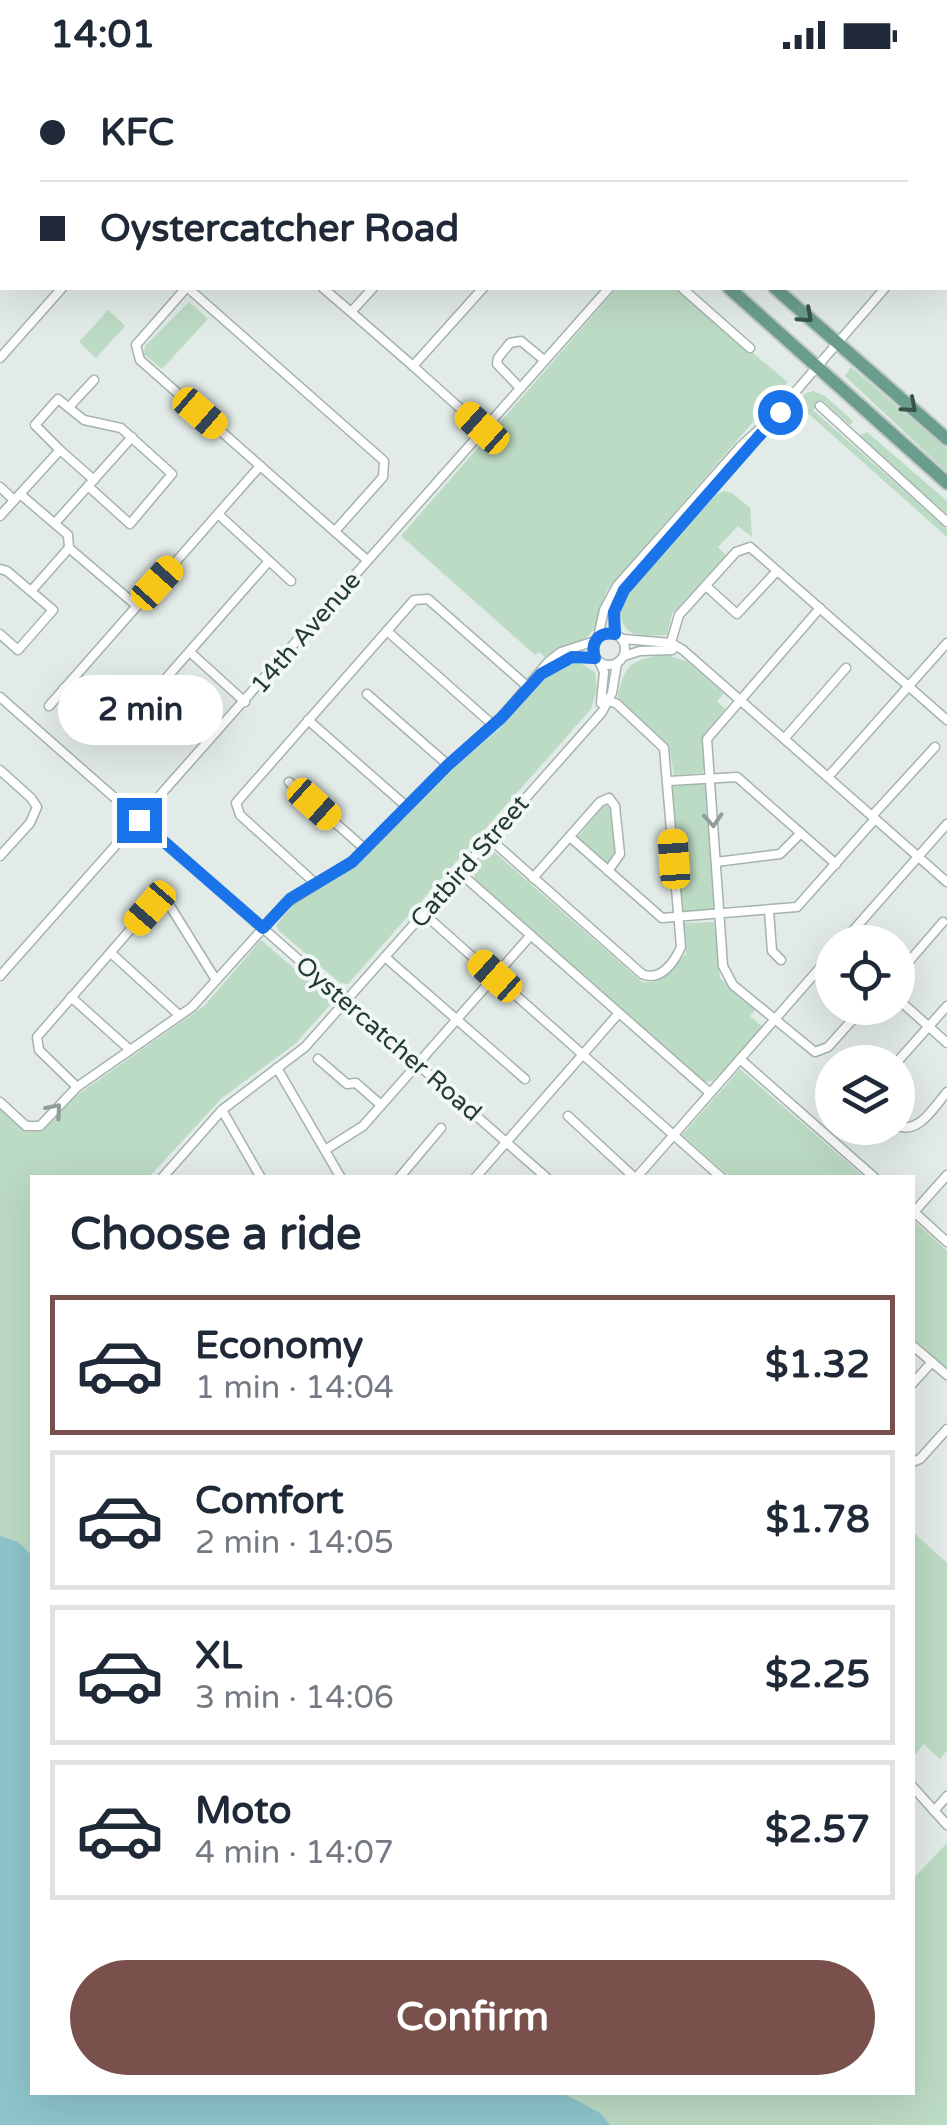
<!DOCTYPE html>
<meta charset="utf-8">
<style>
:root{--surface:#fff;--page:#f2f2f3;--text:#1f2937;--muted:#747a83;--line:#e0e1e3;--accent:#79504b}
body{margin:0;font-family:"Varela Round",sans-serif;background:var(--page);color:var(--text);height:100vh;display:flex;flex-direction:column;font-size:38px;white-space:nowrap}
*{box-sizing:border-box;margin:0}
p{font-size:32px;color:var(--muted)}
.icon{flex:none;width:55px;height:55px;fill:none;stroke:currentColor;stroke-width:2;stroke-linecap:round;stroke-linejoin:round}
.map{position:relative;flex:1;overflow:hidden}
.details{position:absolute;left:30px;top:1105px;width:885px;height:920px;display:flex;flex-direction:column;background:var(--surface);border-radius:0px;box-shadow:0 10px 40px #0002}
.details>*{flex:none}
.banner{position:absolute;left:0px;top:0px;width:948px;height:220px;box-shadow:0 10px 40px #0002;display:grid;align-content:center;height:220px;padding:0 40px;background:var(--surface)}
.tools{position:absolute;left:815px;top:855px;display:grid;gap:20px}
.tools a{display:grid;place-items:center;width:100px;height:100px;border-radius:50%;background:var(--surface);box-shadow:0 10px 40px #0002;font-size:50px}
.end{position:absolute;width:45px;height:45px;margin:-22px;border:12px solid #1a73e8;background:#fff;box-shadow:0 0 0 5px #fff}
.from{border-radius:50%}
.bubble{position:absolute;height:70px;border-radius:35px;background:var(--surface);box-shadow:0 10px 40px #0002;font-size:32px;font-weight:700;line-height:70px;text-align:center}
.car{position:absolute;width:30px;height:60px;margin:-30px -15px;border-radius:12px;box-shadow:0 0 8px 2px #0007;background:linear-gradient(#f5c518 24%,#345 0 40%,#f5c518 0 76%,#345 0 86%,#f5c518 0)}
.banner b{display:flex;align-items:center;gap:35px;height:95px;font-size:38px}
.banner b+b{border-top:2px solid var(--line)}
.banner i{width:25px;height:25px;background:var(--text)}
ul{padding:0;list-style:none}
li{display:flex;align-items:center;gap:30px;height:140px;margin:0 20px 15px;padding:0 20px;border:5px solid var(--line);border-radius:0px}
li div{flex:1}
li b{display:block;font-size:38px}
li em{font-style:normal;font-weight:700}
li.on{border-color:var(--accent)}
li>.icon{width:90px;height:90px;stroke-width:1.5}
h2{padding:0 40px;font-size:45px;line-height:120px}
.cta{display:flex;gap:20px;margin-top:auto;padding:20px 40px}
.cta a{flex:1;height:115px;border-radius:60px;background:var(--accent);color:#fff;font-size:40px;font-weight:700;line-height:115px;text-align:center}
.status{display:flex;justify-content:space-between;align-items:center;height:70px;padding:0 50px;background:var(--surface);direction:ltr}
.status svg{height:28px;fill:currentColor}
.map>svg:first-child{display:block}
.green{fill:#bcdbc4}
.water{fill:#8ec5cc}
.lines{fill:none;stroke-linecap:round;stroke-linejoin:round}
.minor-casing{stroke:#a5b3ae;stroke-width:11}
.primary-casing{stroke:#c1c8c6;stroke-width:16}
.minor{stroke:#fff;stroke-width:8}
.primary{stroke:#6a9d8e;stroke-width:12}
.oneway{stroke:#35544a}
.oneway2{stroke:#919d9a}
.route{stroke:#1a73e8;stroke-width:12}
.labels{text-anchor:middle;stroke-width:8;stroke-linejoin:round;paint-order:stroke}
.street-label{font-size:25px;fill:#233b34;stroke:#f2f8f5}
</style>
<div class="status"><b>14:01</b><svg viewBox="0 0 49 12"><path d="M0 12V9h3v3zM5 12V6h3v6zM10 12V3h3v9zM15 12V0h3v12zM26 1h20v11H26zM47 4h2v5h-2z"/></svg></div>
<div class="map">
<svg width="947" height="2055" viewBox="0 0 947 2055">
<rect width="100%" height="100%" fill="#e2ebe7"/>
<g class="green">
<path d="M 617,218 L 674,218 L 788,312 L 608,519 C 602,532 599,556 589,565 C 582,573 557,579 545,587 L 539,582 L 535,585 L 401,466 Z"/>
<path d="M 189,232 L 208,249 L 162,299 L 144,284 L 145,276 Z"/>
<path d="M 108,240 L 125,256 L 96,288 L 79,272 Z"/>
<path d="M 851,297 L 947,379 L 947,402 L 845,306 Z"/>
<path d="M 813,321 L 825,326 L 853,351 L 850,355 L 822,330 L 813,340 L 947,459 L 947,467 L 810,345 L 801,339 L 790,340 L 805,324 Z"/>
<path d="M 867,362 L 947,431 L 947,444 L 858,366 Z"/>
<path d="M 724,421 L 732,423 L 750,438 L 752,467 L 738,456 L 718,477 L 726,485 L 672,544 L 667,565 C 646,565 625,571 620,544 L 629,521 L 716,425 Z"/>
<path d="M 664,584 L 688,592 L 724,624 L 717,631 L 725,639 L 705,663 L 705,699 L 702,703 L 674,705 L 669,675 L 617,629 C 626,593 628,592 664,584 Z"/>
<path d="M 577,591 L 595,602 L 597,619 L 591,639 L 348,914 L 340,913 L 278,860 L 276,855 L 293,835 L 356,796 L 460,692 L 499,659 L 544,608 L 553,601 Z"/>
<path d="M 700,713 L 706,716 L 714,841 L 682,842 L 672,715 Z"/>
<path d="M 606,733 L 611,735 L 615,786 L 612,792 L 605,794 L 578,767 Z"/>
<path d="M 488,780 L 492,780 L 642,912 C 663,915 672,898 686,884 L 684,853 L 715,852 L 720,908 L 755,940 L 750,946 L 763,957 L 713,1011 L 705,1012 L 475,809 L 473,797 Z"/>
<path d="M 261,870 L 330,929 L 330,935 L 295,974 L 222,1028 L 149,1107 L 32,1108 L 32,2022 L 912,2022 L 913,1809 L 947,1773 L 947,2055 L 0,2055 L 0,1037 L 27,1062 L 43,1061 L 73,1028 L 204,936 Z"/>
<path d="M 740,999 L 864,1107 L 730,1107 L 682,1065 Z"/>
<path d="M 913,1150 L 947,1181 L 947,1299 L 913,1268 Z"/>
<path d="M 913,1462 L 947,1493 L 947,1680 L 940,1689 L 924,1674 L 913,1687 Z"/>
</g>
<path class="water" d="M 0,1466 L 18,1472 L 32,1486 L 32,2022 L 563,2023 L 600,2043 L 610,2055 L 0,2055 Z"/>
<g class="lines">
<defs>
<g id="minor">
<path d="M 77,0 L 80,2"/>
<path d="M 193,0 L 196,2"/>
<path d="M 307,0 L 310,2"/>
<path d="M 436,0 L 439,2"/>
<path d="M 100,2 L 102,0"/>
<path d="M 799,2 L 801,0"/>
<path d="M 0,116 L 2,113"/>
<path d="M 0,136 L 2,138"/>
<path d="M 945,149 L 947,147"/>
<path d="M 186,218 L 136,275 L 140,290 L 367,490"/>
<path d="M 188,218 L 384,391 L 383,407 L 335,461"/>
<path d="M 323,218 L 351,242 L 373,218"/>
<path d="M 682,218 L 750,278"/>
<path d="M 351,242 L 413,296"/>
<path d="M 0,288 L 62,218"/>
<path d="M 520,318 L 497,294 L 498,288 L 510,273 L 521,271 L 544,290"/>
<path d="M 820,336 L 947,452"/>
<path d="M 69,337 L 94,310"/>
<path d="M 482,358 L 413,296 L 483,218"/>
<path d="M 60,380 L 35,355 L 58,329 L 84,350 L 121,358 L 172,404 L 130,454 L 88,416"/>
<path d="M 0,417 L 14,430"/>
<path d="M 20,424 L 68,465 L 69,478 L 32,520"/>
<path d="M 218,444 L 291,511"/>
<path d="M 0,446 L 60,380 L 94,410"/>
<path d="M 55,453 L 132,367"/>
<path d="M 69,478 L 137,536"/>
<path d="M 0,499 L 7,501 L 53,540 L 18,580 L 0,564"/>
<path d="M 706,516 L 737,544 L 777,501"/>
<path d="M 820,538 L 707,669 L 723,896 L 733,915 L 815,982 L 828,977 L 863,938"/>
<path d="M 387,561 L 493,655"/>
<circle cx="609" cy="579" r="16"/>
<path d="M 615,564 L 614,542 L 624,520 L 885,218"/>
<path d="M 598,567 L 604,540 L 617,516 L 741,376 L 765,354"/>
<path d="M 623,569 L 671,573 L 683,580 L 947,812"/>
<path d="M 669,579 L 679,545 L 736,482 L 750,477 L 947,650"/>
<path d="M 191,583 L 245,632"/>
<path d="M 624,586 L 640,581 L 672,580"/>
<path d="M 600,593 L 604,602 L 601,633"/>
<path d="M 545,601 L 572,587 L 595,588"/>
<path d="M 64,618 L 110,656 L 125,655 L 269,491"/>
<path d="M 367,624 L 448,695"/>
<path d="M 0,627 L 547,1108"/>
<path d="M 49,636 L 260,396"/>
<path d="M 308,650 L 406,736"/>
<path d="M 784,669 L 846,598"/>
<path d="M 0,700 L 31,728 L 37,737 L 30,753 L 0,786"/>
<path d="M 828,707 L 947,573"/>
<path d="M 669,711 L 737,707 L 836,794"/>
<path d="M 289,712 L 365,779"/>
<path d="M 872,746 L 935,677"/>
<path d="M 570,767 L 662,848 L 797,837 L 875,749"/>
<path d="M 489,768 L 642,904 C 660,912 674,893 681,877 L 664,678 L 617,634 L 603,628"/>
<path d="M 716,792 L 780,784 L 801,763"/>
<path d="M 459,802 L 710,1023"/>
<path d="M 533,808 L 600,732 L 609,728 L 615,736 L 620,784 L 608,801"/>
<path d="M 315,813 L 240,745 L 236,733 L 414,530 L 428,529 L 528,617"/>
<path d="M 769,841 L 772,881 L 781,890"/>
<path d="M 423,843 L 722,1108"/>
<path d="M 843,872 L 947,754"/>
<path d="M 111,883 L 179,945"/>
<path d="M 385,887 L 525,1009"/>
<path d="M 898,904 L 943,852"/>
<path d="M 0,906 L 609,218"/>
<path d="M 71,927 L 130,980"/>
<path d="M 898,929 L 947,973"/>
<path d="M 318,989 L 347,1014 L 356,1013 L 381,1035"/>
<path d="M 740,989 L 875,1108"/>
<path d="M 897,992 L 947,936"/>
<path d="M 277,998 L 341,1108"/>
<path d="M 77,1017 L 39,980 L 37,967 L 150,837 L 160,832 L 170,836 L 216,910"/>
<path d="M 0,1032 L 26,1056 L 40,1056 L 77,1017 L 192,937 L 285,834 L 352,792 L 448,695 L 501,648 L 548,592 L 561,582 L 595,571"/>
<path d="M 222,1040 L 261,1108"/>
<path d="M 568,1046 L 635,1108"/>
<path d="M 898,1056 C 919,1064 934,1037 947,1022"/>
<path d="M 325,1080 L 363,1056 L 531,865"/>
<path d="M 162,1108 L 222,1040 L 305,977 L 602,642 L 612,623 L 617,593"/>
<path d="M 399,1108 L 441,1058"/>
<path d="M 475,1108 L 619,943"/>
<path d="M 636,1108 L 832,884"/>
<path d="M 913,1141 L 947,1172"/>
<path d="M 914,1142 L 947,1105"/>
<path d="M 912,1275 L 947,1305"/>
<path d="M 912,1314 L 932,1292"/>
<path d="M 912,1392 L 920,1389 L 947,1359"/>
<path d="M 912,1716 L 947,1755"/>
<path d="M 934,1741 L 947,1726"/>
</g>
<g id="primary">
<path d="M 479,0 L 482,2"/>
<path d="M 529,0 L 532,2"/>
<path d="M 729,218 L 947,413"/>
<path d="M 775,218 L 947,369"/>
</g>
</defs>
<use href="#minor" class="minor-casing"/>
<use href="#primary" class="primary-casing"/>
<use href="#minor" class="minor"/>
<use href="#primary" class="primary"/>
</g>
<defs><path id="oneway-chevron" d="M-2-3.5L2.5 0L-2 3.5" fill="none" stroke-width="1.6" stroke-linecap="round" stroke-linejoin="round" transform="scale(2.5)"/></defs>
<g class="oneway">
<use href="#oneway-chevron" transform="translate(806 246) rotate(42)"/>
<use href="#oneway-chevron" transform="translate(910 336) rotate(41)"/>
</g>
<g class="oneway2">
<use href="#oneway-chevron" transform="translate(713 750) rotate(86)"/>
<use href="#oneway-chevron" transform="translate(55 1040) rotate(-49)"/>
</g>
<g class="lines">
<path class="route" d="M 139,750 L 263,858 L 290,829 L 352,792 L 448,695 L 501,648 L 541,604 L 572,587 L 595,588 C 590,572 599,561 615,564 L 614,542 L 624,520 L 780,342"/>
</g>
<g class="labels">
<g class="street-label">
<text transform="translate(305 562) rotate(-49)" y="9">14th Avenue</text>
<text transform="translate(469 791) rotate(-49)" y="9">Catbird Street</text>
<text transform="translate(389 968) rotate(41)" y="9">Oystercatcher Road</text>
</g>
</g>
</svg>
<div class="tools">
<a><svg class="icon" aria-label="locate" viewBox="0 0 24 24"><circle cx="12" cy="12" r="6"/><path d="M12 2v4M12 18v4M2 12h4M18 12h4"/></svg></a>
<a><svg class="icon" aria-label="layers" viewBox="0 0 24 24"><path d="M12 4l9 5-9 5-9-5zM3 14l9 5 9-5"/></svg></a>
</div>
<i class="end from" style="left:780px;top:342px"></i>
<i class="end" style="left:139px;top:750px"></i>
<div class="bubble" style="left:58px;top:605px;width:165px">2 min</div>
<i class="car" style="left:200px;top:343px;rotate:131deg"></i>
<i class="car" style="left:482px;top:358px;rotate:312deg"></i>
<i class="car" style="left:157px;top:513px;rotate:42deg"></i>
<i class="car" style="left:314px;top:734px;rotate:132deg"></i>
<i class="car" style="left:674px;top:789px;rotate:356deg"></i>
<i class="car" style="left:150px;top:838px;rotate:221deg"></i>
<i class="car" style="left:495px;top:906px;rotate:312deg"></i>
<div class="banner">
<b><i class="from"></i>KFC</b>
<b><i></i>Oystercatcher Road</b>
</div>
<section class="details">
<h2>Choose a ride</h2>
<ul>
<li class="on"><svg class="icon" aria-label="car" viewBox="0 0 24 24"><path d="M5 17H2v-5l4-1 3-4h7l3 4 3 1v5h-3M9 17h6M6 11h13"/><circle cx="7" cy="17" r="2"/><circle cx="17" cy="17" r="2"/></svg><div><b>Economy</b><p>1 min · 14:04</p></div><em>$1.32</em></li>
<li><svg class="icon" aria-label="car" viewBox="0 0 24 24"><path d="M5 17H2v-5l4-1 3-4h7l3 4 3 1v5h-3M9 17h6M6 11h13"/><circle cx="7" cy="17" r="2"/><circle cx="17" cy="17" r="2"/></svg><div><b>Comfort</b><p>2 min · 14:05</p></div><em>$1.78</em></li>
<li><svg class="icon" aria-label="car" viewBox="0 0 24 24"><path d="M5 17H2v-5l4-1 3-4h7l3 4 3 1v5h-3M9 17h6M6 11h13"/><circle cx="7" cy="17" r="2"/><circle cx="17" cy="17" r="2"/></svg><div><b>XL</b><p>3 min · 14:06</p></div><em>$2.25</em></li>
<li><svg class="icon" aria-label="car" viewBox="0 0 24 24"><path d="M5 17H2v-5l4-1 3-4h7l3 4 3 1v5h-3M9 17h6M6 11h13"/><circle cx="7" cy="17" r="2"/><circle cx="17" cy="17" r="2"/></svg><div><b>Moto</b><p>4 min · 14:07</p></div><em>$2.57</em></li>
</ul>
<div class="cta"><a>Confirm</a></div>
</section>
</div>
